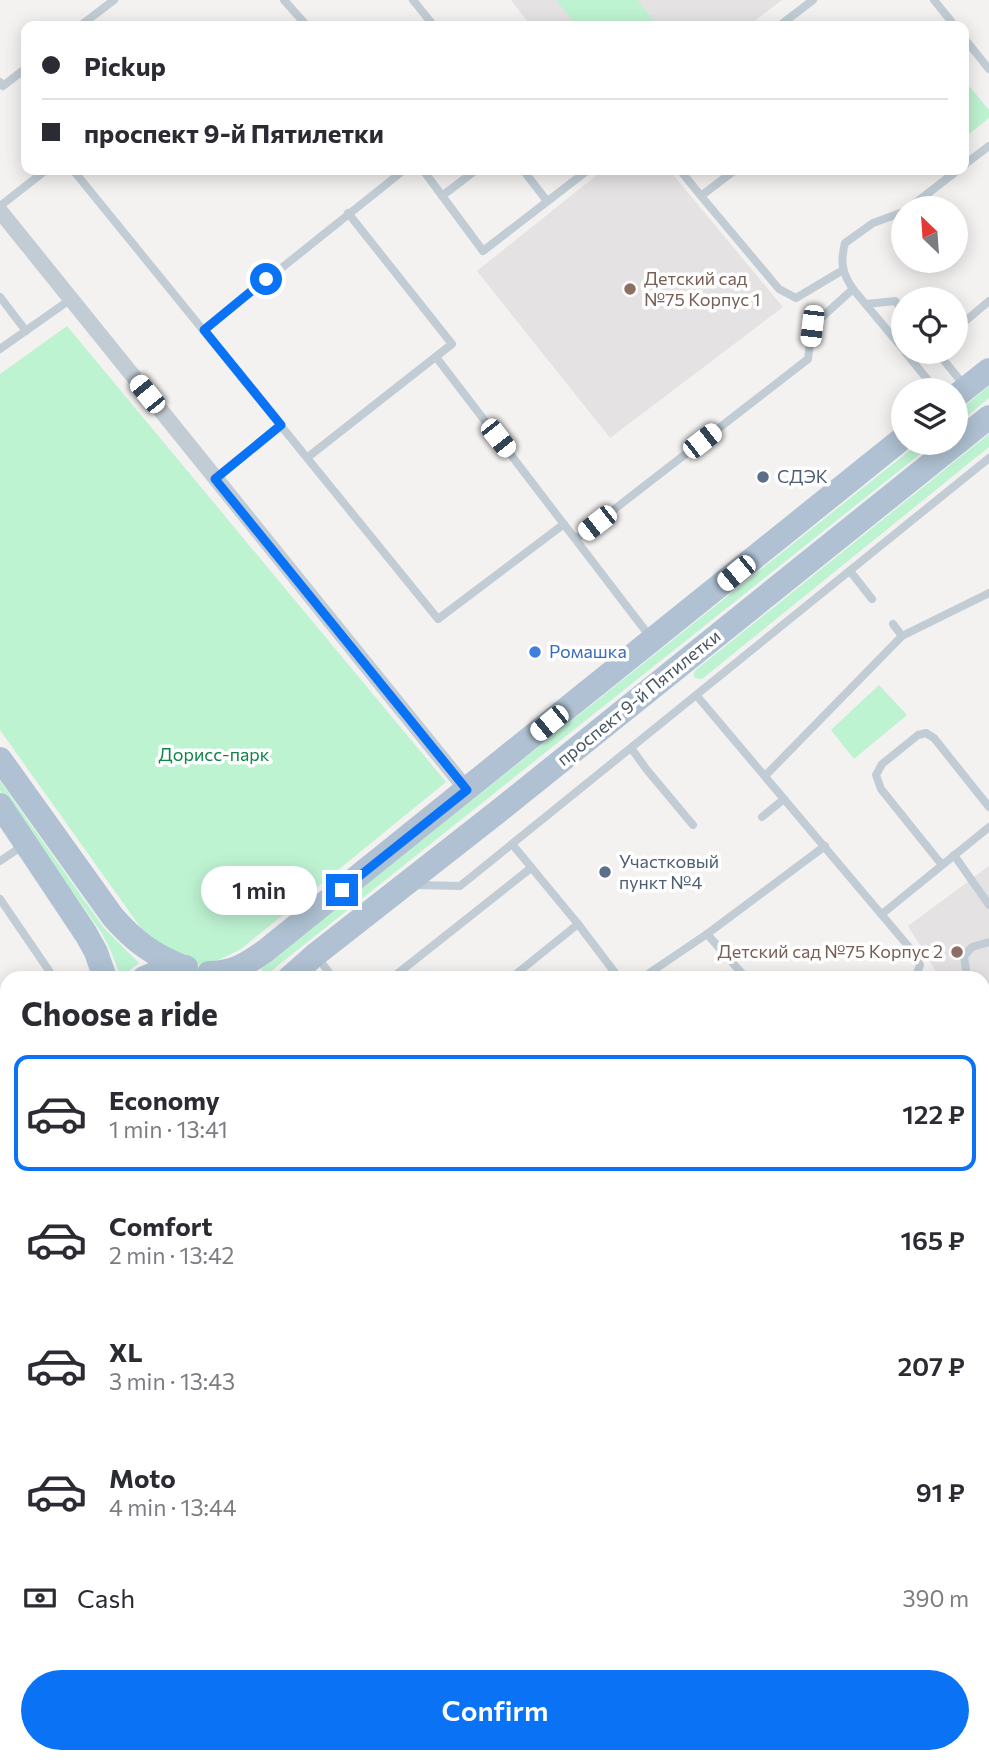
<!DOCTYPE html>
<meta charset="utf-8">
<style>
:root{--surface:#fff;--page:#f7f7f7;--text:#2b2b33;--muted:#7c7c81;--line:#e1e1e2;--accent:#0a73f5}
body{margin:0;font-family:Commissioner,sans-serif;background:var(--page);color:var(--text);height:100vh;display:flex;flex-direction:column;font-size:26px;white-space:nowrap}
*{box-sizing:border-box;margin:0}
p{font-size:23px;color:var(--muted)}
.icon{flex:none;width:38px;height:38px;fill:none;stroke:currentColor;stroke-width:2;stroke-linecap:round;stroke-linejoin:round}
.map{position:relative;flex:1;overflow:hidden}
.drawer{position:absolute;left:0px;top:971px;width:990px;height:793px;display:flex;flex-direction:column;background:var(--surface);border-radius:21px 21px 0 0;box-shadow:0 4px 18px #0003}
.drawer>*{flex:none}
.guide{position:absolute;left:21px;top:21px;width:948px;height:154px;border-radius:14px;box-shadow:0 4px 18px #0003;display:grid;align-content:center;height:154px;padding:0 21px;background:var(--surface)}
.needle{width:46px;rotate:335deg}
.controls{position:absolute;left:891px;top:196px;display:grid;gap:14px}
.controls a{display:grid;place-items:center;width:77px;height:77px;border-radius:50%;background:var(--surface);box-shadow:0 4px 18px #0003;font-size:35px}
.end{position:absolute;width:32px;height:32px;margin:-16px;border:9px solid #0a73f5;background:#fff;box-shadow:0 0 0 4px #fff}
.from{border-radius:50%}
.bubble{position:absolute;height:49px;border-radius:24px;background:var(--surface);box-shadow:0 4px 18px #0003;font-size:23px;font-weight:600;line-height:49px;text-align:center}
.car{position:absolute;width:21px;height:42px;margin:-21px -10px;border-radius:9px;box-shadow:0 0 5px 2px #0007;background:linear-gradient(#fff 24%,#345 0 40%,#fff 0 76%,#345 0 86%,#fff 0)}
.guide b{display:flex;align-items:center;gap:24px;height:66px;font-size:26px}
.guide b+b{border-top:2px solid var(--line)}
.guide i{width:18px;height:18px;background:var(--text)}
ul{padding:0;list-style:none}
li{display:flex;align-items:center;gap:21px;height:116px;margin:0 14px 10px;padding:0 7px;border:4px solid transparent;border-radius:14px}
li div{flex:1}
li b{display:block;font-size:26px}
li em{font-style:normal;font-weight:600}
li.on{border-color:var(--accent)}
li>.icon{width:63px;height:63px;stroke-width:1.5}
h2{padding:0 21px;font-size:32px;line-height:84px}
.pay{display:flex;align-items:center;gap:18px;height:77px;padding:0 21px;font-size:26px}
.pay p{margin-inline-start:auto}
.button{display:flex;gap:14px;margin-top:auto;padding:14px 21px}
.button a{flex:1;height:80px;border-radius:42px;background:var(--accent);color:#fff;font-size:28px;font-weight:600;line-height:80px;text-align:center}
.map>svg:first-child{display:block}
.education{fill:#e5e2e3}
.green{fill:#bef3d2}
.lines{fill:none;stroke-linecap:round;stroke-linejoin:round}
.service{stroke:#c1ccd4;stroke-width:8}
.minor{stroke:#c1ccd4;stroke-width:16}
.primary{stroke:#afc1d2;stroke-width:24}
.route{stroke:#0a73f5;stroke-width:9}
.education-dot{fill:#8d6e63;stroke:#fff;stroke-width:2.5}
.service-dot{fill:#5c6f8a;stroke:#fff;stroke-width:2.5}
.shop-dot{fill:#3f7fe0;stroke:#fff;stroke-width:2.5}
.labels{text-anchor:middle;stroke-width:7;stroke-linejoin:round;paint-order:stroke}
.education-label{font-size:18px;fill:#785e54;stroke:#fff;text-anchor:start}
.service-label{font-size:18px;fill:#4e5e75;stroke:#fff;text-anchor:start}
.shop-label{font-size:18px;fill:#366cbe;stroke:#fff;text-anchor:start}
.street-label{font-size:18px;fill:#475561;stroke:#fff}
.park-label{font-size:18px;fill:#108449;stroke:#fff}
</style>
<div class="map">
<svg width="989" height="1763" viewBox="0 0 989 1763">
<rect width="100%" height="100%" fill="#f4f1f1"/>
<g class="education">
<path d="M 511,0 L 782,0 L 748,26 L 531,26 Z"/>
<path d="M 603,170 L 669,170 L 783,307 L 610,438 L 477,271 Z"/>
<path d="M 989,866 L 989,1045 L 984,1045 L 984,978 L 940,978 L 908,926 Z"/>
</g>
<g class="green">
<path d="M 556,0 L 637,0 L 658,26 L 577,26 Z"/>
<path d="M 964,80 L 989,110 L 989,118 L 964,138 Z"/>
<path d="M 67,326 L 446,782 L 241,949 L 207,966 L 171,961 L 143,931 L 0,730 L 0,374 Z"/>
<path d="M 989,386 L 989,398 L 956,425 L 956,413 Z"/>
<path d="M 989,434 L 989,447 L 702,679 L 695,678 L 693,674 L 697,669 Z"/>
<path d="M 919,443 L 934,443 L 266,975 L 261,969 Z"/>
<path d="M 879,685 L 907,715 L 854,759 L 831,730 Z"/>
<path d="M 0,781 L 104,928 L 139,963 L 121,977 L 110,949 L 101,932 L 0,790 Z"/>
<path d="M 989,1056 L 989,1763 L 748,1763 L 743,1757 L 984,1757 L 984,1057 Z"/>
<path d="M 250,1757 L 628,1757 L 633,1763 L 256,1763 Z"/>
</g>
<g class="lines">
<g class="service">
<path d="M 284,0 L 307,26"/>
<path d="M 413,0 L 434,26"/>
<path d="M 934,0 L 955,26"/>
<path d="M 80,26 L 114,0"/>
<path d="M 779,26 L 813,0"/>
<path d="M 964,38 L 989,69"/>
<path d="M 0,82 L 3,86 L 26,68"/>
<path d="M 964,165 L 989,146"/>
<path d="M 73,170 L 438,619 L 564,524"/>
<path d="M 423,170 L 483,251 L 588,170"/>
<path d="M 523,170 L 547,201"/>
<path d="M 680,170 L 701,196"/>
<path d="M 735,170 L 701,196 L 779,289 L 796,298 L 843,270"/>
<path d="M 442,196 L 476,170"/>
<path d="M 0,206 L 46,170"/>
<path d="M 909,208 L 958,170"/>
<path d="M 853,289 L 903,349"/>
<path d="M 0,297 L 26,331"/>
<path d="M 866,304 L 895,301 L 903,310"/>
<path d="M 956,329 L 989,301"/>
<path d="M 204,330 L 404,170"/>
<path d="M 0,349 L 71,299"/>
<path d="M 905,352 L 936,390"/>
<path d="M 937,352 L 964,385"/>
<path d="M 436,357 L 651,638"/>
<path d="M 308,457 L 452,344 L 348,213"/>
<path d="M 215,479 L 281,425"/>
<path d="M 576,539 L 808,359 L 812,326 L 853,289 C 842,273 840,262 845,243 L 873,223 L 903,212"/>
<path d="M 850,571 L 872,599"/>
<path d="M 893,624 L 902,636"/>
<path d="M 697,696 L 914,953 L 920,965 L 915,978"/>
<path d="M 631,748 L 647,770 L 693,825"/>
<path d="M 765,776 L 902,636 L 989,593"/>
<path d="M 762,817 L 784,799"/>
<path d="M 512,844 L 578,924 L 619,978"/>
<path d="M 954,855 L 989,905"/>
<path d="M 0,861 L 24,845"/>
<path d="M 942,865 L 881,789 L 876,775 L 882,764 L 918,735 L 926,733 L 934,738 L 989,807"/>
<path d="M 415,885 L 460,886 L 989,458"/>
<path d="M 0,899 L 54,978"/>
<path d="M 882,914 L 989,827"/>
<path d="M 318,958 L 333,978"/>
<path d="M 392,978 L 531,868"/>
<path d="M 511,978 L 578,924"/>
<path d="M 642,978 L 707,934"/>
<path d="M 746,978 L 707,934 L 825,846"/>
<path d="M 967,978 L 964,956 L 972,947 L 989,942"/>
<path d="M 984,1020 L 989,1027"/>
<path d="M 0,1172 L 7,1172"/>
<path d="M 0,1240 L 7,1240"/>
<path d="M 0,1273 L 7,1282"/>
<path d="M 7,1459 L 1,1480 L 7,1502"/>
<path d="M 0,1717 L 7,1709"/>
</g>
<path class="minor" d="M 0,211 L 467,790"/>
<g class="primary">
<path d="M 956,396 L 989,370"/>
<path d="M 0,759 L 113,917 C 135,942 152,954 183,967"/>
<path d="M 0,805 L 86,934 L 96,952 L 105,978"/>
<path d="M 209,973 C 232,973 247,964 265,951 L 903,438"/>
<path d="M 144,978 L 165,969 L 186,967"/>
<path d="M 289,978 L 315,955 L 500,810 L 989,417"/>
<path d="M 0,1079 L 7,1080"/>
<path d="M 0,1107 L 7,1107"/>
<path d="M 676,1757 L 680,1763"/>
<path d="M 715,1757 L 720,1763"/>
</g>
</g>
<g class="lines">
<path class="route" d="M 266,279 L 204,330 L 281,425 L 215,479 L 467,790 L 342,890"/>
</g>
<g class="education-dot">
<circle cx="630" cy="289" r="7"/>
<circle cx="957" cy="952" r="7"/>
</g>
<g class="service-dot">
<circle cx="763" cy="477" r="7"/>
<circle cx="605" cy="872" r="7"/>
</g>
<circle class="shop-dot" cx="535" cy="652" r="7"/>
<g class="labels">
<g class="education-label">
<text x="644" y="285">Детский сад<tspan x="644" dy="21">№75 Корпус 1</tspan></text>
<text x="943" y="958" text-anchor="end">Детский сад №75 Корпус 2</text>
</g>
<g class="service-label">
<text x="777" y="483">СДЭК</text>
<text x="619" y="868">Участковый<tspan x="619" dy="21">пункт №4</tspan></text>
</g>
<g class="shop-label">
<text x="549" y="658">Ромашка</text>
</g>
<g class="street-label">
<text transform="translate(639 698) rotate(-39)" y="6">проспект 9-й Пятилетки</text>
</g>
<g class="park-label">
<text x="214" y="761">Дорисс-парк</text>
</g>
</g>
</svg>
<div class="controls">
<a><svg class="needle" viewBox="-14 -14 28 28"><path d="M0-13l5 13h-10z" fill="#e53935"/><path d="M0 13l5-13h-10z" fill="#7c7c81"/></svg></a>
<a><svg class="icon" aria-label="locate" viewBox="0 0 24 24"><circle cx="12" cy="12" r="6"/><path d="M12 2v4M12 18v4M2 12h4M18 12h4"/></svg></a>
<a><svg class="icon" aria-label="layers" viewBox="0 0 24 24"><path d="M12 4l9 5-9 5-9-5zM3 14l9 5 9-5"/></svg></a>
</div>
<i class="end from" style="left:266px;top:279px"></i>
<i class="end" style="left:342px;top:890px"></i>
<div class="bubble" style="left:201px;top:866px;width:116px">1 min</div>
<i class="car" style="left:812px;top:326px;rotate:187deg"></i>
<i class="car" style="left:147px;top:394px;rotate:321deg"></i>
<i class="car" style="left:498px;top:438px;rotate:142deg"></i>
<i class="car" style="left:702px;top:441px;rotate:52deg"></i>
<i class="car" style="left:597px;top:523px;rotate:232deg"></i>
<i class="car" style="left:736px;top:573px;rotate:231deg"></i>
<i class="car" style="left:549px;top:723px;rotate:231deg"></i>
<div class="guide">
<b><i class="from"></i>Pickup</b>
<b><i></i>проспект 9-й Пятилетки</b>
</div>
<section class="drawer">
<h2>Choose a ride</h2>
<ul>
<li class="on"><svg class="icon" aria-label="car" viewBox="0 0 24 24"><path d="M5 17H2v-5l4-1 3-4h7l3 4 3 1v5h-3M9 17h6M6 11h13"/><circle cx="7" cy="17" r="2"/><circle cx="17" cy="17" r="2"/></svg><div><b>Economy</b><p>1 min · 13:41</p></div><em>122 ₽</em></li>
<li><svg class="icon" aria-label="car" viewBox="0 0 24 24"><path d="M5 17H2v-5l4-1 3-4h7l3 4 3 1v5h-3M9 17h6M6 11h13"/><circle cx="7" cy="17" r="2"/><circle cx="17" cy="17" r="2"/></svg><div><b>Comfort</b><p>2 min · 13:42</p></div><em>165 ₽</em></li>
<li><svg class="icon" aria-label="car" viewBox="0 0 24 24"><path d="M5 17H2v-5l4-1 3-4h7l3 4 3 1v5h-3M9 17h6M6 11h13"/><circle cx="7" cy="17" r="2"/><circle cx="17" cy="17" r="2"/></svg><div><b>XL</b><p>3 min · 13:43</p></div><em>207 ₽</em></li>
<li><svg class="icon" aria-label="car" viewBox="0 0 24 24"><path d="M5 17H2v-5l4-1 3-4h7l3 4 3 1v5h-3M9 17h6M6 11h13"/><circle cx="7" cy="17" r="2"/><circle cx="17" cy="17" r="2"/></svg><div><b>Moto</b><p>4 min · 13:44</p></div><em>91 ₽</em></li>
</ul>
<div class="pay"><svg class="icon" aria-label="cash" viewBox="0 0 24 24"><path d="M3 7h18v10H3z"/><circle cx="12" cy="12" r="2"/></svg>Cash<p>390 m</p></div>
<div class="button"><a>Confirm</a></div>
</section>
</div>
